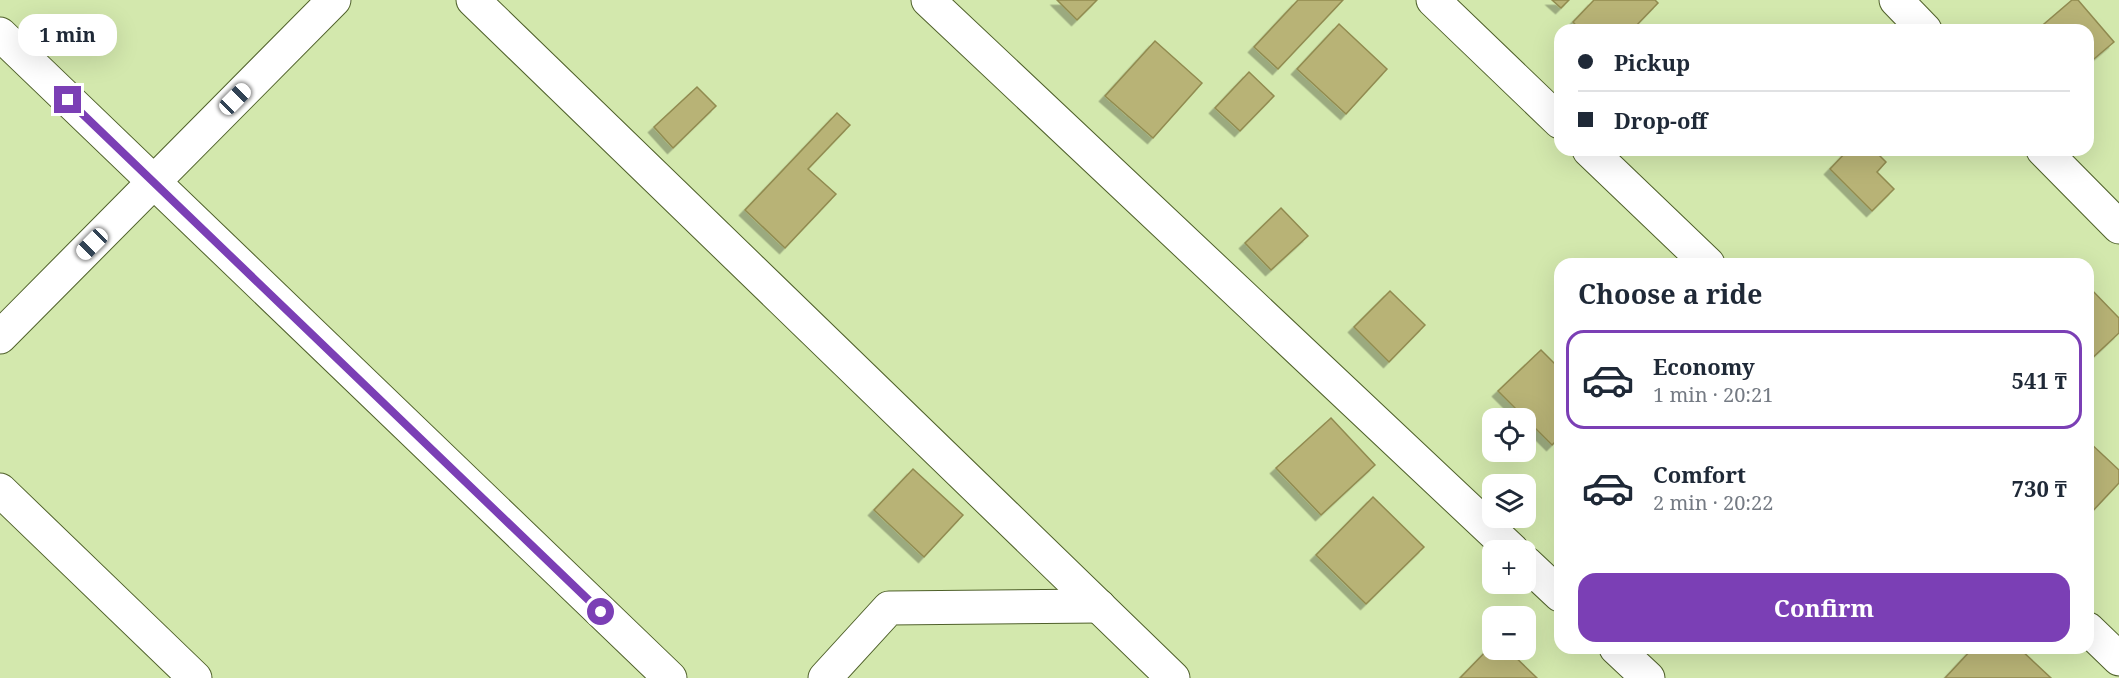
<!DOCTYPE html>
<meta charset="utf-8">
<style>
:root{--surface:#fff;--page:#f6f6f7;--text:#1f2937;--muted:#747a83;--line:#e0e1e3;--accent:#7b3fb5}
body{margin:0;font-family:"Noto Serif",serif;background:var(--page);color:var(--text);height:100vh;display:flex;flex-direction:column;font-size:22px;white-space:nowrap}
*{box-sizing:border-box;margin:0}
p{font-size:20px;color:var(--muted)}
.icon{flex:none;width:33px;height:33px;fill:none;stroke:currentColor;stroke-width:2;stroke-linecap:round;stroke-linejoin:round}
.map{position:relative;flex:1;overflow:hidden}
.details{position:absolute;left:1554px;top:258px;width:540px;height:396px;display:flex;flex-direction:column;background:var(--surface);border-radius:18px;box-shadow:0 6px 24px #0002}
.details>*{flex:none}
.guide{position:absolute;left:1554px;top:24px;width:540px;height:132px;border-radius:18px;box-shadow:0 6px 24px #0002;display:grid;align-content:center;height:132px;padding:0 24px;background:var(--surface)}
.fabs{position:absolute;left:1482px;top:408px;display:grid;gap:12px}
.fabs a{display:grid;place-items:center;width:54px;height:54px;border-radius:12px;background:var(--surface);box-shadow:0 6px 24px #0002;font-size:30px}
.end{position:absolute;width:27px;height:27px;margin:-14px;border:8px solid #7b3fb5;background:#fff;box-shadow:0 0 0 3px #fff}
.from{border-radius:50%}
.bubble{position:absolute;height:42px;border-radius:18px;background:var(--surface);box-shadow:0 6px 24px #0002;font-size:20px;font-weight:700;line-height:42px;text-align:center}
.car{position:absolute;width:18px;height:36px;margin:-18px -9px;border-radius:8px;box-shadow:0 0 4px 2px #0007;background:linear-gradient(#fff 24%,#345 0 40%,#fff 0 76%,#345 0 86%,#fff 0)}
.guide b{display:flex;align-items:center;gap:21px;height:57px;font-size:22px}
.guide b+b{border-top:2px solid var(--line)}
.guide i{width:15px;height:15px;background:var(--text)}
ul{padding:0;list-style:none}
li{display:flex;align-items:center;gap:18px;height:99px;margin:0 12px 9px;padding:0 12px;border:3px solid transparent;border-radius:18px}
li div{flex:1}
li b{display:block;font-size:22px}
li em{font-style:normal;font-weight:700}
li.current{border-color:var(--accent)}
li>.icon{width:54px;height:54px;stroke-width:1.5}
h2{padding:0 24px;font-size:27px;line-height:72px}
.action{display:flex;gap:12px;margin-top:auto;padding:12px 24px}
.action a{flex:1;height:69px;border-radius:18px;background:var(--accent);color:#fff;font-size:24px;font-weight:700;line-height:69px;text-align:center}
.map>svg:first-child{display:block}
.building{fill:#b8b376;stroke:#918b50;stroke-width:1.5;filter:url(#shadow)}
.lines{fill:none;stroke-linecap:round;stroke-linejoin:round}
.street-casing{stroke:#4f602a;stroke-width:35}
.street{stroke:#fff;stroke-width:33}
.route{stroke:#7b3fb5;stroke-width:8}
</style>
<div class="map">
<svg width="2119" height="678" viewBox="0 0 2119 678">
<defs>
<filter id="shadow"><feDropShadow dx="-5.5" dy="5.5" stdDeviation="0" flood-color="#0004"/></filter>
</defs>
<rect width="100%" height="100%" fill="#d3e8ad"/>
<g class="building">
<path d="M 1057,0 L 1097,0 L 1077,20 Z"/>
<path d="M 1298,0 L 1343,0 L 1278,69 L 1254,47 Z"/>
<path d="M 1552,0 L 1569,0 L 1561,8 Z"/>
<path d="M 1594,0 L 1655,0 L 1658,3 L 1632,30 L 1580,30 L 1573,22 Z"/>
<path d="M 2072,0 L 2078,0 L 2114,42 L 2088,64 L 2088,30 L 2037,30 Z"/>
<path d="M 1339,24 L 1387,69 L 1346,114 L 1297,69 Z"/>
<path d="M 1155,41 L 1202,83 L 1153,138 L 1105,96 Z"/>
<path d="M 1249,72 L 1274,96 L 1240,131 L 1215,108 Z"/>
<path d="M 697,87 L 716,106 L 673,148 L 654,127 Z"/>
<path d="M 837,113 L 850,125 L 808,169 L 836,194 L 785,248 L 745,210 Z"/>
<path d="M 1848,150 L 1874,150 L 1886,162 L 1877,172 L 1894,189 L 1872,211 L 1830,169 Z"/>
<path d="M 1281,208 L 1308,236 L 1271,270 L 1245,243 Z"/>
<path d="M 2088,286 L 2119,318 L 2119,333 L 2088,362 Z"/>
<path d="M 1390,291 L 1425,325 L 1389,362 L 1354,327 Z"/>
<path d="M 1541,350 L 1560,369 L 1560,437 L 1552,445 L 1498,391 Z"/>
<path d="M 1331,418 L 1375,465 L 1321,515 L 1276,468 Z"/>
<path d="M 2088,441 L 2119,470 L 2119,483 L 2088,516 Z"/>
<path d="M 913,469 L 963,515 L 924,557 L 874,510 Z"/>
<path d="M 1373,497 L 1424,547 L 1366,604 L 1316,555 Z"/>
<path d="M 1492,645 L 1492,650 L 1508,650 L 1537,678 L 1460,678 Z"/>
<path d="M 1973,648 L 2019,648 L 2051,678 L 1945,678 Z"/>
</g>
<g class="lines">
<defs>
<g id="street">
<path d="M 473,0 L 1173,678"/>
<path d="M 928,0 L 1512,550"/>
<path d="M 1433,0 L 1560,122"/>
<path d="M 1896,0 L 1925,30"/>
<path d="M 0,34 L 670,678"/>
<path d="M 1589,150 L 1708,264"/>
<path d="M 2043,150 L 2119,227"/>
<path d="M 0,337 L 334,0"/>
<path d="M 0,490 L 195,678"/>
<path d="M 1526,563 L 1560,595"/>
<path d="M 2088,629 L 2119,659"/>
<path d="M 1616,648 L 1648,678"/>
<path d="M 825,678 L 889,608 L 1099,606"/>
</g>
</defs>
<use href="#street" class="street-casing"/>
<use href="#street" class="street"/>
</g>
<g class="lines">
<path class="route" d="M 68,100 L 601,612"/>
</g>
</svg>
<div class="fabs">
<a><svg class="icon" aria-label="locate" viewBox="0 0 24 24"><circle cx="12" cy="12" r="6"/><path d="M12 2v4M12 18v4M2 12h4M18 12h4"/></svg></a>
<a><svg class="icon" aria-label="layers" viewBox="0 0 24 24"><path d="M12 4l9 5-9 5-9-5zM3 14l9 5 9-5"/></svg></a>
<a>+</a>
<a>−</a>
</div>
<i class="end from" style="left:601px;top:612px"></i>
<i class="end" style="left:68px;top:100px"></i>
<div class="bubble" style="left:18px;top:14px;width:99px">1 min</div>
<i class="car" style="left:235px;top:99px;rotate:45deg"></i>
<i class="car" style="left:92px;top:244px;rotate:225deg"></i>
<div class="guide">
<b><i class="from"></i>Pickup</b>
<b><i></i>Drop-off</b>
</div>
<section class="details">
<h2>Choose a ride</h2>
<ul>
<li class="current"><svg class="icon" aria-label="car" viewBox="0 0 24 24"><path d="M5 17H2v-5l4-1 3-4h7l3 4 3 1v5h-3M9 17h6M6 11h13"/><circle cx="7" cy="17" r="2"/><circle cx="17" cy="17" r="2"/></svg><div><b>Economy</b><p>1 min · 20:21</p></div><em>541 ₸</em></li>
<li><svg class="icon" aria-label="car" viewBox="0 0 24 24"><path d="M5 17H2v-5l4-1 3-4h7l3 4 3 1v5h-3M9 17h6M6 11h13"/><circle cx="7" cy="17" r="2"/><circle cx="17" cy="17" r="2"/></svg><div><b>Comfort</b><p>2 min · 20:22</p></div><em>730 ₸</em></li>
</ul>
<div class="action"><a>Confirm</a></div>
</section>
</div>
